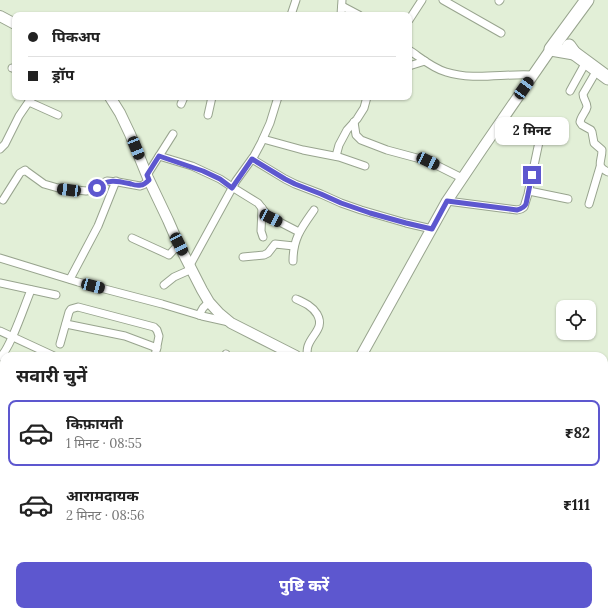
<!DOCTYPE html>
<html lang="hi">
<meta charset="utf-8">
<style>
:root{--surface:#fff;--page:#f6f6f6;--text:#222;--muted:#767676;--line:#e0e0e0;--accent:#5d57cf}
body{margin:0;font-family:Lora,"Noto Sans Devanagari",serif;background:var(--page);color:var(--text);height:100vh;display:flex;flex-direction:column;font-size:15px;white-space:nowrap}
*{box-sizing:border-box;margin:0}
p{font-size:13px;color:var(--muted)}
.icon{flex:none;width:22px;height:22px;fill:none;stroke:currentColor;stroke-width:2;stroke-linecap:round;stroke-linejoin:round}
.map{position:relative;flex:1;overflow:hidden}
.details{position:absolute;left:0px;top:352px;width:608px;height:264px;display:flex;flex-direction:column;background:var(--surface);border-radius:12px 12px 0 0;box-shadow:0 1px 3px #0004}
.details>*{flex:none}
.hud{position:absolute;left:12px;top:12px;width:400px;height:88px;border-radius:8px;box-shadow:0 1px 3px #0004;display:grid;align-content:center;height:88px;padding:0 16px;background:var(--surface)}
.fabs{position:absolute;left:556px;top:300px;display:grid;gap:8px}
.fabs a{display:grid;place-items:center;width:40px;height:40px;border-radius:8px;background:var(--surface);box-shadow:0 1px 3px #0004;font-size:20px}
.end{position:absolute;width:18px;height:18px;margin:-9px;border:5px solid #5d57cf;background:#fff;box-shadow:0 0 0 2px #fff}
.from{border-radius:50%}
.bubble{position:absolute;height:28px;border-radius:8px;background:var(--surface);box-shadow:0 1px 3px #0004;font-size:13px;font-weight:800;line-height:28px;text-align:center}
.car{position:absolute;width:12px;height:24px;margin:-12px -6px;border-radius:5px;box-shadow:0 0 3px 1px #0007;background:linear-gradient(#222 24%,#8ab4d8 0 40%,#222 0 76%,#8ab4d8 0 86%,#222 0)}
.hud b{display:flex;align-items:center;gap:14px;height:38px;font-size:15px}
.hud b+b{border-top:1px solid var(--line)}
.hud i{width:10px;height:10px;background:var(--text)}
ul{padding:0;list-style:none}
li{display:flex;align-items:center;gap:12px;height:66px;margin:0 8px 6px;padding:0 8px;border:2px solid transparent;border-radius:8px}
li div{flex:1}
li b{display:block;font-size:15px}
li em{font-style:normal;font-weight:800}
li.current{border-color:var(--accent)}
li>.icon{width:36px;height:36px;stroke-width:1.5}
h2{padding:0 16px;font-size:18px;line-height:48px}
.cta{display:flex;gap:8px;margin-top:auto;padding:8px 16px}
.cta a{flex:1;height:46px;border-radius:8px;background:var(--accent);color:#fff;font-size:16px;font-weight:800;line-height:46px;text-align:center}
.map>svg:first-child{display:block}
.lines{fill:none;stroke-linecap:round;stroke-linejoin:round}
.street-casing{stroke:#98a48e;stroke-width:9}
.secondary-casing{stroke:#98a48e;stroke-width:12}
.highway-casing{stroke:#98a48e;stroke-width:15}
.street{stroke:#fff;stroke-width:7}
.secondary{stroke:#fff;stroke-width:10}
.highway{stroke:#fff;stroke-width:13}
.route{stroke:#5d57cf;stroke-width:5}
</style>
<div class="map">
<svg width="608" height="616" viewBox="0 0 608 616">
<rect width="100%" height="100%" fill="#e2efd7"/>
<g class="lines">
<defs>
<g id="street">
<path d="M 443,0 L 501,33"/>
<path d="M 499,1 L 500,0"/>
<path d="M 342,6 L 359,15"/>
<path d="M 291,15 L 296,0"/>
<path d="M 341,15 L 342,0"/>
<path d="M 409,20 L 422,0"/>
<path d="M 409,50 C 421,58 432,68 446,72 C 474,81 504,73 533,75"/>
<path d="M 409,66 L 425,61"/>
<path d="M 12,68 L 15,69"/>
<path d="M 597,70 L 583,94 C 583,99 587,102 587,107 C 586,112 581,116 580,122 L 582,125 L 591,130 L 592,132 L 594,143 L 602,150 C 602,162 595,166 608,172"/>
<path d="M 570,91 L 586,62"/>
<path d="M 29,102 L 58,115"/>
<path d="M 181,104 L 184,97"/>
<path d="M 208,115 L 212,97"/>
<path d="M 354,122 L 356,135 L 361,140 L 387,150 L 428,161 L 462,178"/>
<path d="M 263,139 L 303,150 L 339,157 L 365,166"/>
<path d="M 0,149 L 5,144 L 19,116 L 32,97"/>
<path d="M 159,156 L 192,166 L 220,179 L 232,187 L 258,203 L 268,216 L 299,232"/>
<path d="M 336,156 L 339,145 L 347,130 L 357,119 L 364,108 L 367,97"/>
<path d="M 252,159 L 285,179 L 295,184 L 321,194 L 341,203 L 361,210 L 406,223 L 432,229"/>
<path d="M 147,175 L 173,134"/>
<path d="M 529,191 L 568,199"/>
<path d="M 3,200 L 20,173 L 25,170 L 26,171 L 44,184 L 58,188 L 86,191 L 91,190 L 97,187 L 103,183 L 107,181 L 118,182 L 140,186 L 143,185 L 149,181"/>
<path d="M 447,201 L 517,210 L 521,209 L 524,207 L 528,194 L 539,142"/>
<path d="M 589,204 L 600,167"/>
<path d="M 262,208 L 261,231 L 263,237"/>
<path d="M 132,238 L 167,254 L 169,255 L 179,244"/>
<path d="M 243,257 L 264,255 L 268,253 L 275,244 L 294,246"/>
<path d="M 0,258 L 78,282 L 162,304 L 202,316 L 229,322"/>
<path d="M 293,261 C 293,238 302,227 314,210"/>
<path d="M 190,265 L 236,181 L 254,156 L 261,143 L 270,123 L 278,97"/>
<path d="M 70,279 L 98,226 L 116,181"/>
<path d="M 0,283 L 56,295"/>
<path d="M 164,285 L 174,277 L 192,269"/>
<path d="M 296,299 C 305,303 312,306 317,314 C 325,328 312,334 308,346 C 307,349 307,353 307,356"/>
<path d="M 199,315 L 203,308 L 209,302"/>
<path d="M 66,324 L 125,336 L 157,348"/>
<path d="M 0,331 L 54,356"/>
<path d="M 60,344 L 69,312 L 71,309 L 78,307 L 154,327 L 157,330 L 159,336 L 155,356"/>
<path d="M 225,356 L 226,354"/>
<path d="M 0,357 C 10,350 25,304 31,290"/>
<path d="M 118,612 L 125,616"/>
<path d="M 383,612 L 383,616"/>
<path d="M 531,612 L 533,616"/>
<path d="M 100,616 L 106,612"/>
</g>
<g id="secondary">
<path d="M 0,16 L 15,24"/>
<path d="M 110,97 L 120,113 L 130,134 L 148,178 L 168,220 L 178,243 L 202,290 L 209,302 L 219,313 L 231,323 L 296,356"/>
<path d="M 361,356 L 447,201 L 482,149 L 551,49"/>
<path d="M 604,498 L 608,499"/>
<path d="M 0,548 L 4,553"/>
<path d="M 604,548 L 608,546"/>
<path d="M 55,612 L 58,616"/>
<path d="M 176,616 L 179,612"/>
<path d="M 452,616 L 463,612"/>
</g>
<g id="highway">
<path d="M 569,46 L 574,53 L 608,78"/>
<path d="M 574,53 L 551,49 L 587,0"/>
</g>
</defs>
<use href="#street" class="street-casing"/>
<use href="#secondary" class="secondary-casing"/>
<use href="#highway" class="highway-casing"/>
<use href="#street" class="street"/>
<use href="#secondary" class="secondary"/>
<use href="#highway" class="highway"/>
</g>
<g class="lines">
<path class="route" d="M 97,188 C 108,178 118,181 131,184 C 134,185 137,186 141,185 C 144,185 147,182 149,180 L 147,175 L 159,156 L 203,171 L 220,179 L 232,188 L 252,159 L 285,179 L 295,184 L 321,194 L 341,203 L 370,213 L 406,223 L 432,229 L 447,201 L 517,210 C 521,209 524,208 526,204 L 532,175"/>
</g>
</svg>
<div class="fabs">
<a><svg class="icon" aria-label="locate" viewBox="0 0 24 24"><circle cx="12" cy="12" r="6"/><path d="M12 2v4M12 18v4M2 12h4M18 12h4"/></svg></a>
</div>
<i class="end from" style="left:97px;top:188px"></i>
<i class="end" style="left:532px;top:175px"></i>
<div class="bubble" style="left:495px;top:117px;width:74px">2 मिनट</div>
<i class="car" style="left:524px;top:88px;rotate:35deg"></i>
<i class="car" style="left:136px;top:148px;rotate:158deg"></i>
<i class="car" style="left:428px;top:161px;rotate:115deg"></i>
<i class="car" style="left:69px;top:190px;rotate:277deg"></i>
<i class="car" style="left:271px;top:218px;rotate:116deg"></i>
<i class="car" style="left:179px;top:244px;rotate:153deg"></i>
<i class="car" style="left:93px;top:286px;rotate:105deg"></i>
<div class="hud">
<b><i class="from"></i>पिकअप</b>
<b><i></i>ड्रॉप</b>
</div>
<section class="details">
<h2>सवारी चुनें</h2>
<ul>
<li class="current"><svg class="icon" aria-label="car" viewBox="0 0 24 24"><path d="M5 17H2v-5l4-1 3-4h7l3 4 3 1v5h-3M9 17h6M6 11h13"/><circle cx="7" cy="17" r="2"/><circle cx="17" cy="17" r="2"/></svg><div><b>किफ़ायती</b><p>1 मिनट · 08:55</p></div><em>₹82</em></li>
<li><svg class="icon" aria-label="car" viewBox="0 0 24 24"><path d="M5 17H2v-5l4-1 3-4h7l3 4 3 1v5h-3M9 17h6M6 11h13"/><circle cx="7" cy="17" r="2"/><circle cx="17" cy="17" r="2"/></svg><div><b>आरामदायक</b><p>2 मिनट · 08:56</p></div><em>₹111</em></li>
</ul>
<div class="cta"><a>पुष्टि करें</a></div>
</section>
</div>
